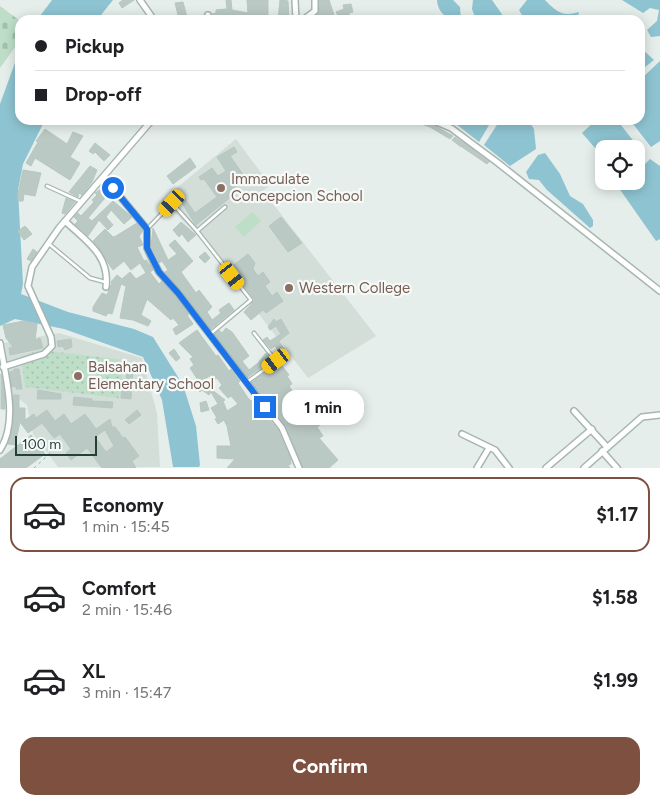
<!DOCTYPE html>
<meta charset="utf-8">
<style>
:root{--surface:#fff;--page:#f2f2f2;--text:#202124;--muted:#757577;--line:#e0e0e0;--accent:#7e503f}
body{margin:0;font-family:Figtree,sans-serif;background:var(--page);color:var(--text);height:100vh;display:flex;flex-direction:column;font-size:19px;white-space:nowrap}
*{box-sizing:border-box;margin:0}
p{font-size:16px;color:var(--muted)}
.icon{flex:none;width:28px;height:28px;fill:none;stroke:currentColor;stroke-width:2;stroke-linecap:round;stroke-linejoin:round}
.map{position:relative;height:468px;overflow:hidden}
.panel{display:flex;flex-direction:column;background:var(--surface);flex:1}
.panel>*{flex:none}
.banner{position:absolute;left:15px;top:15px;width:630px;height:110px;border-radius:15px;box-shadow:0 2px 12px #0003;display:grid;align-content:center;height:110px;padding:0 20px;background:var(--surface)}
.controls{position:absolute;left:595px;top:140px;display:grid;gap:10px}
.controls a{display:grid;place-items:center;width:50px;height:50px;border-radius:10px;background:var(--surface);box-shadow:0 2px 12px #0003;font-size:25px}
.scale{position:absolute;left:15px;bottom:12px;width:82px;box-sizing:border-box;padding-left:5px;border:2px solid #244039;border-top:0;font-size:14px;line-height:18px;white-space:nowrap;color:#244039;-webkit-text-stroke:4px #f5faf8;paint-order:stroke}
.end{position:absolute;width:22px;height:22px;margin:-11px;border:6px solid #1a73e8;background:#fff;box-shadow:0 0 0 2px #fff}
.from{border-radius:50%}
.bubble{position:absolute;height:35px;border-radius:15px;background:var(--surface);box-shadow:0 2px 12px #0003;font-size:16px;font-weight:700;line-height:35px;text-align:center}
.car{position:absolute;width:15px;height:30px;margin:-15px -8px;border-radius:6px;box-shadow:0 0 4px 1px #0007;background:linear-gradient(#f5c518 24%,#345 0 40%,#f5c518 0 76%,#345 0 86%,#f5c518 0)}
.banner b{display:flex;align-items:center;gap:18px;height:48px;font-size:19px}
.banner b+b{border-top:1px solid var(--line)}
.banner i{width:12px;height:12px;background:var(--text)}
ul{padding:9px 0 0;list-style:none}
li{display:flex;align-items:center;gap:15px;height:75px;margin:0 10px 8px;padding:0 10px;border:2px solid transparent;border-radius:15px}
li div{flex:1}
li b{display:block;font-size:19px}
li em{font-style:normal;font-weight:700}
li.active{border-color:var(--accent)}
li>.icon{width:45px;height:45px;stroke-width:1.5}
.action{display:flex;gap:10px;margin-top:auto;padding:10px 20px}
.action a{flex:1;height:58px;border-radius:15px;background:var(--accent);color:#fff;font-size:20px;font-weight:700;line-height:58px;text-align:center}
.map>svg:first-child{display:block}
.built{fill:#d3ded9}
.grass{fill:url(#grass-dots)}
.cemetery{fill:url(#cemetery-stones)}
.garden{fill:#bedec8}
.water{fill:#8ec4d1}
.building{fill:#bac9c3;stroke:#b7c7c1;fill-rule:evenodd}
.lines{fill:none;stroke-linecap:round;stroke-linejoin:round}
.lane-casing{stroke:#a7b6b1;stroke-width:5}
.street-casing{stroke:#a7b6b1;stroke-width:8}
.path{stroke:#86b1a5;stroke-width:1;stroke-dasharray:2.5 4;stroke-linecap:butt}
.lane{stroke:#fff;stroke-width:2.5}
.street{stroke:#fff;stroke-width:5}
.route{stroke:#1a73e8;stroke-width:6}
.education-dot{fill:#8d6e63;stroke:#f5faf8;stroke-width:2}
.labels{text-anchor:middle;stroke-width:4.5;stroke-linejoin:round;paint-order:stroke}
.education-label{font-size:15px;fill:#785e54;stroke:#f5faf8;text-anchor:start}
</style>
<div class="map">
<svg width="660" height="468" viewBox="0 0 660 468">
<defs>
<pattern id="grass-dots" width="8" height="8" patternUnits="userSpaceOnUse" patternTransform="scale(1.25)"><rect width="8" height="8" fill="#bedec8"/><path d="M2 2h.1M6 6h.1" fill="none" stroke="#a3c0ad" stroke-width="1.8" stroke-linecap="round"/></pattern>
<pattern id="cemetery-stones" width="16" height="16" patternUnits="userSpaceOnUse" patternTransform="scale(1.25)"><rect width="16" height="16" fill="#bedec8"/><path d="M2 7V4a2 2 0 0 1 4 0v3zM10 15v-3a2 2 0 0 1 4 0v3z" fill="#a3c0ad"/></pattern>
</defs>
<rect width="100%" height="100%" fill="#e5eeea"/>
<g class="built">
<path d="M 236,139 L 270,185 L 263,191 L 376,336 L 308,378 L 202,240 L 162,200 Z"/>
<path d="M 59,333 L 142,358 L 157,413 L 160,467 L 58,467 L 33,434 L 27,405 L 11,393 L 4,343 Z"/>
</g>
<path class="grass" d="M 41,350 L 124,360 L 119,398 L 25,387 L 21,356 Z"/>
<path class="cemetery" d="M 0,6 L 20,21 L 20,40 L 0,68 Z"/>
<path class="garden" d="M 252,212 L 261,221 L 244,237 L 235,227 Z"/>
<g class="water">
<path d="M 52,0 L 113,0 L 97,20 L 37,20 Z"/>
<path d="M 437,0 L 453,0 L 460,7 L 461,20 C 448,20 438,14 437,0 Z"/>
<path d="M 473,0 L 492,0 L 506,20 L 476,20 L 472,9 Z"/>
<path d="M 527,0 L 545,0 C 557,12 562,17 579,12 L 577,20 L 525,20 L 519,10 Z"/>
<path d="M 622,0 L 660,0 L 660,36 L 651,37 L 647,30 L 657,21 L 659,10 L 650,8 L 643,13 Z"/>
<path d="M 640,47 L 654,60 L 640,71 Z"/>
<path d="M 20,49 L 20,120 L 45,120 L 23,164 L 18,190 L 23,284 L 21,294 L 68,312 L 134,329 L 153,337 L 183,385 L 196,426 L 200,465 L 199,467 L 173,467 L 162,400 L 143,357 L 64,329 L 15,319 L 0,326 L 0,104 Z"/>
<path d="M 660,61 L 660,141 L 651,147 L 630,120 L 640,120 L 640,80 Z"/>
<path d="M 451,120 L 492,120 L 479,142 Z"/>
<path d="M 500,120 L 528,120 L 534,129 L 536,149 L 510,166 L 484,145 Z"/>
<path d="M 596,120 L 617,120 L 642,152 L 636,158 L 636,149 L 604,149 L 604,153 L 595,148 L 582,133 Z"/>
<path d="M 545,153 L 560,174 L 570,196 L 583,204 L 593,220 L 593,226 L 590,228 L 547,190 L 539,180 L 529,179 L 526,172 L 538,155 Z"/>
<path d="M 650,159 L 660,166 L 660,239 L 656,241 L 614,181 L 636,181 L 636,173 Z"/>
</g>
<g class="building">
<path d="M 123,0 L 134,0 L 122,8 L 119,3 Z"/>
<path d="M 226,0 L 231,0 L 232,10 L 248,13 L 247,0 L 268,0 L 268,18 L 213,20 L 212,14 L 216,13 L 216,10 L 227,9 Z"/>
<path d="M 280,0 L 288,1 L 289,20 L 278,20 Z"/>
<path d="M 319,0 L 329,0 L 334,15 L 329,17 L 330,20 L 310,20 L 319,13 Z"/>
<path d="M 183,2 L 187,17 L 179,19 L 175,3 Z"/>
<path d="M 351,4 L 353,12 L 349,13 L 350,20 L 340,20 L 336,12 L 344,9 L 343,5 Z"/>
<path d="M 204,15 L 205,20 L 190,20 L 190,17 Z"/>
<path d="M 410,120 L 428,122 L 453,136 L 450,139 L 430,127 Z"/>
<path d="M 45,129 L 67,144 L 73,132 L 83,136 L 70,157 L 80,163 L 70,180 L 35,158 L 31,166 L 26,163 L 38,142 L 36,141 Z"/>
<path d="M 455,137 L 464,143 L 461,147 L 452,140 Z"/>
<path d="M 95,143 L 110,155 L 104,161 L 95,152 L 93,154 L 89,151 Z"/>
<path d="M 464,143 L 489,162 L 487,164 L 462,147 Z"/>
<path d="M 234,147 L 237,152 L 230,156 L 247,180 L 229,191 L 232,196 L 196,225 L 180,200 L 177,202 L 174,197 L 181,193 L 195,213 L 217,197 L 204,179 L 201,180 L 199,177 L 212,168 L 218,176 L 226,171 L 217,157 Z"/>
<path d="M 190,158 L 196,167 L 173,184 L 167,176 Z"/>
<path d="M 90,166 L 97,170 L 92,182 L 82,195 L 79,193 L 78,197 L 69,192 Z"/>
<path d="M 23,170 L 41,173 L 35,196 L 24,194 L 23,201 L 18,201 L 18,194 Z"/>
<path d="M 104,187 L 110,192 L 88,218 L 92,221 L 113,201 L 132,217 L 124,224 L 111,210 L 106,217 L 113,225 L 108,230 L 99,220 L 88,236 L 75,224 L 78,221 L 74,217 L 78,213 L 81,216 L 94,202 L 92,200 L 97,195 L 95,193 Z"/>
<path d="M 66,198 L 75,202 L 65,214 L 62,213 Z"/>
<path d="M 281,217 L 302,243 L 288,252 L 269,226 Z"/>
<path d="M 181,222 L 196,235 L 188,242 L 182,234 L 179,237 L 173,230 Z"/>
<path d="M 137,223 L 143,231 L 139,236 L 143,245 L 137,247 L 144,261 L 146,260 L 150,265 L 153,270 L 150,272 L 159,284 L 162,281 L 175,296 L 189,314 L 187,315 L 193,324 L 176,335 L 173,329 L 179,325 L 173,318 L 171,320 L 147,299 L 141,315 L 151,321 L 148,326 L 133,320 L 120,318 L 126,286 L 121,284 L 112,314 L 108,313 L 106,316 L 93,311 L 93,307 L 102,293 L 107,295 L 112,283 L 111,282 L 117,275 L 122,279 L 130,272 L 136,279 L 146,273 L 140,263 L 131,270 L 124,261 L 113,270 L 93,241 L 105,229 L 113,237 L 116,236 Z"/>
<path d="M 25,226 L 32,234 L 24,240 L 18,231 Z"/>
<path d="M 153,228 L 168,260 L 177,254 L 169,245 L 175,240 L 193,261 L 181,272 L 196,293 L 199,290 L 212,307 L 207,312 L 212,320 L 221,313 L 219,310 L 229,303 L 234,310 L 211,329 L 165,272 L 168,270 L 162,261 L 159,263 L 151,247 Z"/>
<path d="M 33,249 L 37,252 L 31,261 L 27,259 Z"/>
<path d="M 205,252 L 210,258 L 205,263 L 199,257 Z"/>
<path d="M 248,254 L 255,263 L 253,269 L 258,276 L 263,272 L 270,282 L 265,286 L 272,296 L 277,292 L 283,301 L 266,313 L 263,310 L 251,320 L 244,312 L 255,300 L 230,268 Z"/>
<path d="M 274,319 L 276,322 L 281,319 L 289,333 L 279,341 L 288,355 L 283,359 L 275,346 L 271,349 L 263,340 L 267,337 L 270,341 L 281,334 L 276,326 L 270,330 L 268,327 Z"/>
<path d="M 24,321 L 37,324 L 35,340 L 40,338 L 43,348 L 10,355 L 9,348 L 13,347 L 6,338 L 3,325 Z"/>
<path d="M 226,328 L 232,332 L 249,356 L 242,361 L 249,370 L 258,363 L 266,353 L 272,360 L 248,377 L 215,334 L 219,330 L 222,333 Z"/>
<path d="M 197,330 L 216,356 L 218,355 L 229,371 L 231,369 L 240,381 L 238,383 L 248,398 L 251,401 L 253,400 L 278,430 L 290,458 L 291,464 L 288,465 L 290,468 L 227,468 L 235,459 L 217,458 L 217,446 L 231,446 L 227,426 L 224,420 L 218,424 L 215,419 L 217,418 L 211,408 L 218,404 L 211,392 L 209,395 L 202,390 L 200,392 L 192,384 L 198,380 L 190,368 L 194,365 L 190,359 L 193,357 L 179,343 ZM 209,376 L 213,381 L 217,378 L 222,385 L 219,388 L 228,398 L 231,396 L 238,404 L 227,411 L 223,401 L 225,400 L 202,382 Z"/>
<path d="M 71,339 L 72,347 L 65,350 L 63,346 L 58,347 L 57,341 Z"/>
<path d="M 174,349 L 180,358 L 176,361 L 169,353 Z"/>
<path d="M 279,362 L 289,375 L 287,376 L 292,384 L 289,386 L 296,397 L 292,400 L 297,408 L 308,400 L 314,409 L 324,402 L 326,405 L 322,409 L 324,412 L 317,419 L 320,425 L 317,427 L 323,436 L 319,438 L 338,460 L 329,468 L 303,468 L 286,426 L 252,382 Z"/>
<path d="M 127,368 L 133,368 L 131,399 L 121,398 L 122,380 L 126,380 Z"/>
<path d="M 14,369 L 19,369 L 22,389 L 16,389 L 16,386 L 12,387 L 10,372 L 14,371 Z"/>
<path d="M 1,374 L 5,398 L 5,409 L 1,409 Z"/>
<path d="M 38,390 L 61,394 L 61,399 L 37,399 Z"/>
<path d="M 13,395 L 19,395 L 19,408 L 25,408 L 25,420 L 34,414 L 36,418 L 47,410 L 55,421 L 64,414 L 71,424 L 85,414 L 96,429 L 110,419 L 112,427 L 115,427 L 123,438 L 125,437 L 139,456 L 132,461 L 136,468 L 102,468 L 87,448 L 71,460 L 66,453 L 71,449 L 60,434 L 54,438 L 42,423 L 28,433 L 20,422 L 15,445 L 8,444 L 13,426 ZM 105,430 L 114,446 L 106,452 L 95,437 Z"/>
<path d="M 74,397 L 92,399 L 92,401 L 113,402 L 112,408 L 73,405 Z"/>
<path d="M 206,401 L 209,410 L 201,412 L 200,403 Z"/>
<path d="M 137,410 L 141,415 L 129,424 L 125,420 Z"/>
<path d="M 31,435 L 45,454 L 26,468 L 0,468 L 0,459 Z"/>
</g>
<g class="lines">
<defs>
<g id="lane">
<path d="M 47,186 L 82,202"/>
<path d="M 148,228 L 172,203 L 197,231 L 251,300 L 209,335"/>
<path d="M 197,231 L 225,207"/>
<path d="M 49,244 L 90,278 L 105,282"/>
<path d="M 247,382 L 276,361 L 254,333"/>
</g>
<g id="street">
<path d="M 140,0 L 154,20"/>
<path d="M 295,0 L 296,20"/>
<path d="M 208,15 L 209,20"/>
<path d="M 303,20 L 315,11 L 315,0"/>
<path d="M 432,120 L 451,128 L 498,163 L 660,291"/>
<path d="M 104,177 L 147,229 L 147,248 L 151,257 L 159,272 L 178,293 L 282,428 L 299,468"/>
<path d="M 65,221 C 86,241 110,255 106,287"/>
<path d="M 0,343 C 5,375 19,421 0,450"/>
<path d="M 3,367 L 44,354 L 52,346 L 51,337 L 28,286 L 32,267 L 59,228 L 152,120"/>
<path d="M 574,411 L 607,447"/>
<path d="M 462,434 L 495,450 L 509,468"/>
<path d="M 602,451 L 617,468"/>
<path d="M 477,468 L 489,448"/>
<path d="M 546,468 L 592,429"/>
<path d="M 584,468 L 642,417 L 660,415"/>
</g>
</defs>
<use href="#lane" class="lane-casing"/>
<use href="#street" class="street-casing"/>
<path class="path" d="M 34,468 L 56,448"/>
<use href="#lane" class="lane"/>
<use href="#street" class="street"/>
</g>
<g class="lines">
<path class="route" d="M 113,188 L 147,229 L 147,248 L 159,272 L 178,293 L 265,407"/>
</g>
<g class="education-dot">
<circle cx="221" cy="188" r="5"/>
<circle cx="289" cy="288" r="5"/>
<circle cx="78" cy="376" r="5"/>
</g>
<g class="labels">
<g class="education-label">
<text x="231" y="184">Immaculate<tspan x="231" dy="17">Concepcion School</tspan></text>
<text x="299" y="293">Western College</text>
<text x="88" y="372">Balsahan<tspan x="88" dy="17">Elementary School</tspan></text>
</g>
</g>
</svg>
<div class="controls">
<a><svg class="icon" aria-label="locate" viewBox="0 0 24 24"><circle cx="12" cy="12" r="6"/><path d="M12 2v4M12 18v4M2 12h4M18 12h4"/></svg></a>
</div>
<div class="scale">100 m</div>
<i class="end from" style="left:113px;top:188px"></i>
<i class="end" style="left:265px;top:407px"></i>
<div class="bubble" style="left:282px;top:390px;width:82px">1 min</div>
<i class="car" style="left:172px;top:203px;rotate:223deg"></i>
<i class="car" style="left:232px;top:276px;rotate:142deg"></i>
<i class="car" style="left:276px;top:361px;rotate:233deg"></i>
<div class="banner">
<b><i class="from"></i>Pickup</b>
<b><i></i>Drop-off</b>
</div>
</div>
<section class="panel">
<ul>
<li class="active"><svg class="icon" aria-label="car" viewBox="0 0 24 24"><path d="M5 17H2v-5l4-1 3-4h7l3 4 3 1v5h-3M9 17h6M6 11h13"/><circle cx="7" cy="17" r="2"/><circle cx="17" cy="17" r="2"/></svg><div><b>Economy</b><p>1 min · 15:45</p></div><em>$1.17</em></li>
<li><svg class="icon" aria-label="car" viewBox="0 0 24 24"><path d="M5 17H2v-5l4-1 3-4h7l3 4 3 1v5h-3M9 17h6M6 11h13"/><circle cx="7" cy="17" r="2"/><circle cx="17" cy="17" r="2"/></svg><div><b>Comfort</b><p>2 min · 15:46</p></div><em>$1.58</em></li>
<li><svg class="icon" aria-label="car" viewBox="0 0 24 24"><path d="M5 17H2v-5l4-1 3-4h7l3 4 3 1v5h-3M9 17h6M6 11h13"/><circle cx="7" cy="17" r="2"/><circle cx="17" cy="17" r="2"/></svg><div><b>XL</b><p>3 min · 15:47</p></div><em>$1.99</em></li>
</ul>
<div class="action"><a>Confirm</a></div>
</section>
